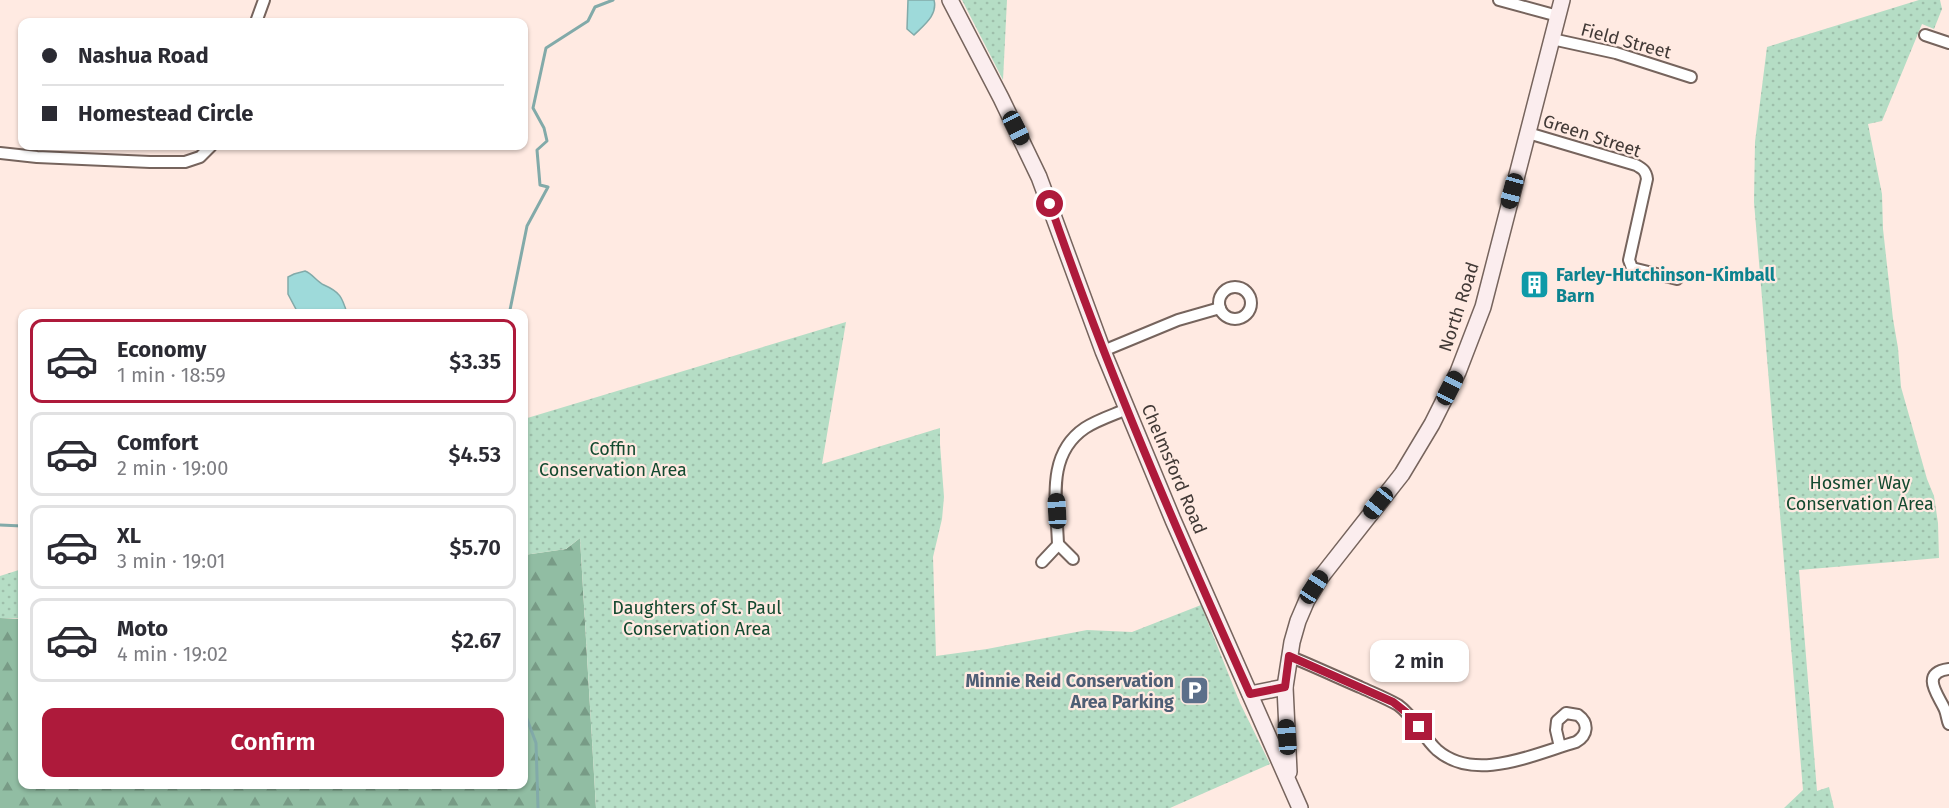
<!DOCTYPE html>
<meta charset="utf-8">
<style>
:root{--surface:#fff;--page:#f2f2f3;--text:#2b2b33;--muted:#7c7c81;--line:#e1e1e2;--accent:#ae1a3b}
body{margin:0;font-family:"Fira Sans",sans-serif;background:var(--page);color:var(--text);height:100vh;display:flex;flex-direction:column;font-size:22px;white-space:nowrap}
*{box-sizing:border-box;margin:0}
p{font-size:20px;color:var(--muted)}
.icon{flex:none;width:33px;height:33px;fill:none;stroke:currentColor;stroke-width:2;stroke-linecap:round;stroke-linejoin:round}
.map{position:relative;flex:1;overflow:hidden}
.details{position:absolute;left:18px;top:309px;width:510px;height:480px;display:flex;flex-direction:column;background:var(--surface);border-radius:12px;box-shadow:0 2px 4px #0004}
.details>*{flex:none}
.banner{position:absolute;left:18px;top:18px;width:510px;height:132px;border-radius:12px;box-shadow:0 2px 4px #0004;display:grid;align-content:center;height:132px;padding:0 24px;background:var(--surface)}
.end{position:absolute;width:27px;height:27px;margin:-14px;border:8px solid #ae1a3b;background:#fff;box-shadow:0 0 0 3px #fff}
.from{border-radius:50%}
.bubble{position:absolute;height:42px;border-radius:12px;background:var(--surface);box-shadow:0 2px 4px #0004;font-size:20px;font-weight:600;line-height:42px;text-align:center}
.car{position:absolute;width:18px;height:36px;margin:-18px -9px;border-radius:8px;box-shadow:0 0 4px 2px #0007;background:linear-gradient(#222 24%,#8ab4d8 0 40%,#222 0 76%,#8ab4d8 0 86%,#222 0)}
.banner b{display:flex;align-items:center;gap:21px;height:57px;font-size:22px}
.banner b+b{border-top:2px solid var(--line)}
.banner i{width:15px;height:15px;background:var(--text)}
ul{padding:10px 0 0;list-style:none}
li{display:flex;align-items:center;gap:18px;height:84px;margin:0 12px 9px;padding:0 12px;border:3px solid var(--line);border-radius:12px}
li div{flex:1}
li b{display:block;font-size:22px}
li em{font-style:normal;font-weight:600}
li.on{border-color:var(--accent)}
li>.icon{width:54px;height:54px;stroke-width:1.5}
.cta{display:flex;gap:12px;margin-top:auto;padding:12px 24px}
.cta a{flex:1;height:69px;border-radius:12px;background:var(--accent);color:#fff;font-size:24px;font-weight:600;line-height:69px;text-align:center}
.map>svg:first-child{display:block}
.forest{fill:url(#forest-firs)}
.park{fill:url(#park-dots)}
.water{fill:#9edada;stroke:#82aaa9;stroke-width:1.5}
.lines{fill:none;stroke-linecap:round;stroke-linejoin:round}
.stream{stroke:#82aaa9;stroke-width:3}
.street-casing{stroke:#76645d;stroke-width:14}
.secondary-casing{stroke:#76645d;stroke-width:18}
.street{stroke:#fff;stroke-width:10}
.secondary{stroke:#fbedee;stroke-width:15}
.route{stroke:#ae1a3b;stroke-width:8}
.labels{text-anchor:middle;stroke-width:4.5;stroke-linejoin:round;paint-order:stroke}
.street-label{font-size:18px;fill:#413936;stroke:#ffeae2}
.culture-label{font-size:18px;font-weight:bold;fill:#0d838f;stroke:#ffeae2;text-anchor:start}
.park-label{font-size:18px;fill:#13492f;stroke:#ffeae2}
.service-label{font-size:18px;font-weight:bold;fill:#4e5e75;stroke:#ffeae2;text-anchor:end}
</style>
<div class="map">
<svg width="1949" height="808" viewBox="0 0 1949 808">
<defs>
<pattern id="forest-firs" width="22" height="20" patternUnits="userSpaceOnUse" patternTransform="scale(1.5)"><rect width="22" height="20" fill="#91bda3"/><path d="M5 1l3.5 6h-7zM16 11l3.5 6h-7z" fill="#789b86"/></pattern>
<pattern id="park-dots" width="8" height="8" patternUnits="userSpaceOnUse" patternTransform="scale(1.5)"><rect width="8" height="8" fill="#b5ddc5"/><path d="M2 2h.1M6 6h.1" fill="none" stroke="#9dbeaa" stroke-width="1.8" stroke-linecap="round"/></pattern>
</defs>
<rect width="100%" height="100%" fill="#ffeae2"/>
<path class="forest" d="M 580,538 L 596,808 L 0,808 L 0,618 L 22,619 L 22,784 L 524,784 L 524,555 L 566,549 Z"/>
<g class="park">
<path d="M 962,0 L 1007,0 L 1003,80 Z"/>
<path d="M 1919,0 L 1940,0 L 1942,9 L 1934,29 L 1922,24 L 1882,121 L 1868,124 L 1882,194 L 1883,229 L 1893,319 L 1898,348 L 1901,387 L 1927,479 L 1934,496 L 1938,523 L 1939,558 L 1799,570 L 1817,791 L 1829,787 L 1834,808 L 1784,808 L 1803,790 L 1754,202 L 1755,142 L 1767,47 Z"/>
<path d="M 846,322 L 822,464 L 940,428 L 940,444 L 944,497 L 942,519 L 933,557 L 936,656 L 987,649 L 1087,630 L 1132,632 L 1201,605 L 1240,703 L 1270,764 L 1170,808 L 596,808 L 580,538 L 566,549 L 524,555 L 524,419 Z"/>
<path d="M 22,569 L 22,618 L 0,618 L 0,576 Z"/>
</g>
<g class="water">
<path d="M 908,0 L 934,0 C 938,15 924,25 914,35 L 907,29 Z"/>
<path d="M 305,271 C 313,274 317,282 324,285 C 340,292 342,297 347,313 L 298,313 L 288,294 L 288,277 L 294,274 Z"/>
</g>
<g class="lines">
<g class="stream">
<path d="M 507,314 L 510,310 L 527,226 L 548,187 L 540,185 L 537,150 L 547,141 L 544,128 L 533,108 L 546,48 L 588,21 L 595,7 L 613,0"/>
<path d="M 0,525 L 22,526"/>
<path d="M 524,711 L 536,743 L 538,808"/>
</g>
<defs>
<g id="street">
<path d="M 1499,0 L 1558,16"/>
<path d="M 256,22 L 264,0"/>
<path d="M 1925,35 L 1949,43"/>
<path d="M 1552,39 L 1616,53 L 1691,77"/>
<path d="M 1528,133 L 1636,165 C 1643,169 1646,171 1647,179 L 1629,260 L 1632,268 L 1677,279"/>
<path d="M 0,153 L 37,157 L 150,162 L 185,162 L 200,157 L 211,146"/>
<circle cx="1235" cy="303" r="16"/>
<path d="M 1103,351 L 1178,320 L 1220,308"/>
<path d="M 1058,544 L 1073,559"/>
<path d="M 1042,562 L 1058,545 C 1057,504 1045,455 1085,428 C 1097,420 1113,415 1127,409"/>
<path d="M 1289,656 C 1313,666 1337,677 1360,687 C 1373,693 1386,698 1398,705 C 1415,717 1422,736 1437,750 C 1475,783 1534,754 1576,742 C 1588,735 1589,723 1578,715 L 1566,713 L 1557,721 L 1556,730 L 1560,747"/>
<path d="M 1949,669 C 1918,673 1940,697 1945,710 C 1947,715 1947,720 1949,724"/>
</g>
<g id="secondary">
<path d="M 950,0 L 1001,98 L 1039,177 L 1103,351 L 1173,520 L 1300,808"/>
<path d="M 1250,694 L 1285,687"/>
<path d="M 1289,772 L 1285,687 L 1292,642 L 1298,621 L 1307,600 L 1321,577 L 1402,474 L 1432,424 L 1458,372 L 1483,307 L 1562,0"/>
</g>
</defs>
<use href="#street" class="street-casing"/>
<use href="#secondary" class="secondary-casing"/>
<use href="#street" class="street"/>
<use href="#secondary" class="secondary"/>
</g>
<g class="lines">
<path class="route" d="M 1050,204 C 1107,371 1178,534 1250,694 L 1285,687 L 1289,656 L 1393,702 L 1407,713 L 1419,727"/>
</g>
<defs>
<symbol id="building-square" viewBox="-11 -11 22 22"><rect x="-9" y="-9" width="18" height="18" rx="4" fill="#0f9aa8" stroke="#ffeae2"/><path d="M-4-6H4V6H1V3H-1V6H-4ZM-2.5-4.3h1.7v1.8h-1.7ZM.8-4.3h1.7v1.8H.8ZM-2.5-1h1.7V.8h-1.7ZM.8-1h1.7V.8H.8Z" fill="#fff"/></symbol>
<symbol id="parking-square" viewBox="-11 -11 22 22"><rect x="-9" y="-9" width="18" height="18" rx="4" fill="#5c6f8a" stroke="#ffeae2"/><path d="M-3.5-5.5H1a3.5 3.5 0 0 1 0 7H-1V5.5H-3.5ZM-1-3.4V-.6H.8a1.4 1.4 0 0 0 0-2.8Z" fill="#fff"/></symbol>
</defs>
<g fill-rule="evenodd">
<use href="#building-square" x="1518" y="268" width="33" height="33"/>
<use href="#parking-square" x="1178" y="674" width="33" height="33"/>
</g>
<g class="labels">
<g class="street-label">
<text transform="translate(1626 41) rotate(15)" y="6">Field Street</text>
<text transform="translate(1592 136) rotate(18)" y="6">Green Street</text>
<text transform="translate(1459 307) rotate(-72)" y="6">North Road</text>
<text transform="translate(1174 469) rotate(67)" y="6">Chelmsford Road</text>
</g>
<g class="culture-label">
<text x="1556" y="281">Farley-Hutchinson-Kimball<tspan x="1556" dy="21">Barn</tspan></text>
</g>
<g class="park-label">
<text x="613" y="455">Coffin<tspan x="613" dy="21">Conservation Area</tspan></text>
<text x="1860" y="489">Hosmer Way<tspan x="1860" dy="21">Conservation Area</tspan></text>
<text x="697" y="614">Daughters of St. Paul<tspan x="697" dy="21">Conservation Area</tspan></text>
</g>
<g class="service-label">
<text x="1174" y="687">Minnie Reid Conservation<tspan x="1174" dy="21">Area Parking</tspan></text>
</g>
</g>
</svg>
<i class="end from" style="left:1050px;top:204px"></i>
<i class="end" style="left:1419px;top:727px"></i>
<div class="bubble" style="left:1370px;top:640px;width:99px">2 min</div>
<i class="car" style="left:1016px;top:128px;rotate:153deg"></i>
<i class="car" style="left:1512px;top:191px;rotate:195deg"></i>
<i class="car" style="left:1450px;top:388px;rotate:27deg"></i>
<i class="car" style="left:1378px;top:503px;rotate:219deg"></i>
<i class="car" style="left:1057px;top:511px;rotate:357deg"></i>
<i class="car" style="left:1314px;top:587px;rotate:33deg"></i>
<i class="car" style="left:1287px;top:737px;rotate:356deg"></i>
<div class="banner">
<b><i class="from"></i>Nashua Road</b>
<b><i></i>Homestead Circle</b>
</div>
<section class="details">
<ul>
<li class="on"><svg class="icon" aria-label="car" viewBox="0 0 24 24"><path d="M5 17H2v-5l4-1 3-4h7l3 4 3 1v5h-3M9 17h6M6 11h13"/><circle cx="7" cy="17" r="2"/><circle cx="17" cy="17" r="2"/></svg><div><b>Economy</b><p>1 min · 18:59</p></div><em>$3.35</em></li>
<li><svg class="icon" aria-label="car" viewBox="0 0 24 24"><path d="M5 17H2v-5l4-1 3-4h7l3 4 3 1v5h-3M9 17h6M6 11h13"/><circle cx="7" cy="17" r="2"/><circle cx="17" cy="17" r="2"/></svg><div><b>Comfort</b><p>2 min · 19:00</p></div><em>$4.53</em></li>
<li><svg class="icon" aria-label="car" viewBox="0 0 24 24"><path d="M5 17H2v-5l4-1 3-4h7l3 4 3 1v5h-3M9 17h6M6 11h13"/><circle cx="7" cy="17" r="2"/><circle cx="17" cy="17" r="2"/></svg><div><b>XL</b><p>3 min · 19:01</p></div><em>$5.70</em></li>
<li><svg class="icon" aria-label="car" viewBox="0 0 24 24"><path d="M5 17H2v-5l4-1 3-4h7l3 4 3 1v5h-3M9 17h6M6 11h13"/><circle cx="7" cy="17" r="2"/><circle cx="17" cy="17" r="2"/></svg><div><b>Moto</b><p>4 min · 19:02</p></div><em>$2.67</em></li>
</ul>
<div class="cta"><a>Confirm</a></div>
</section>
</div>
